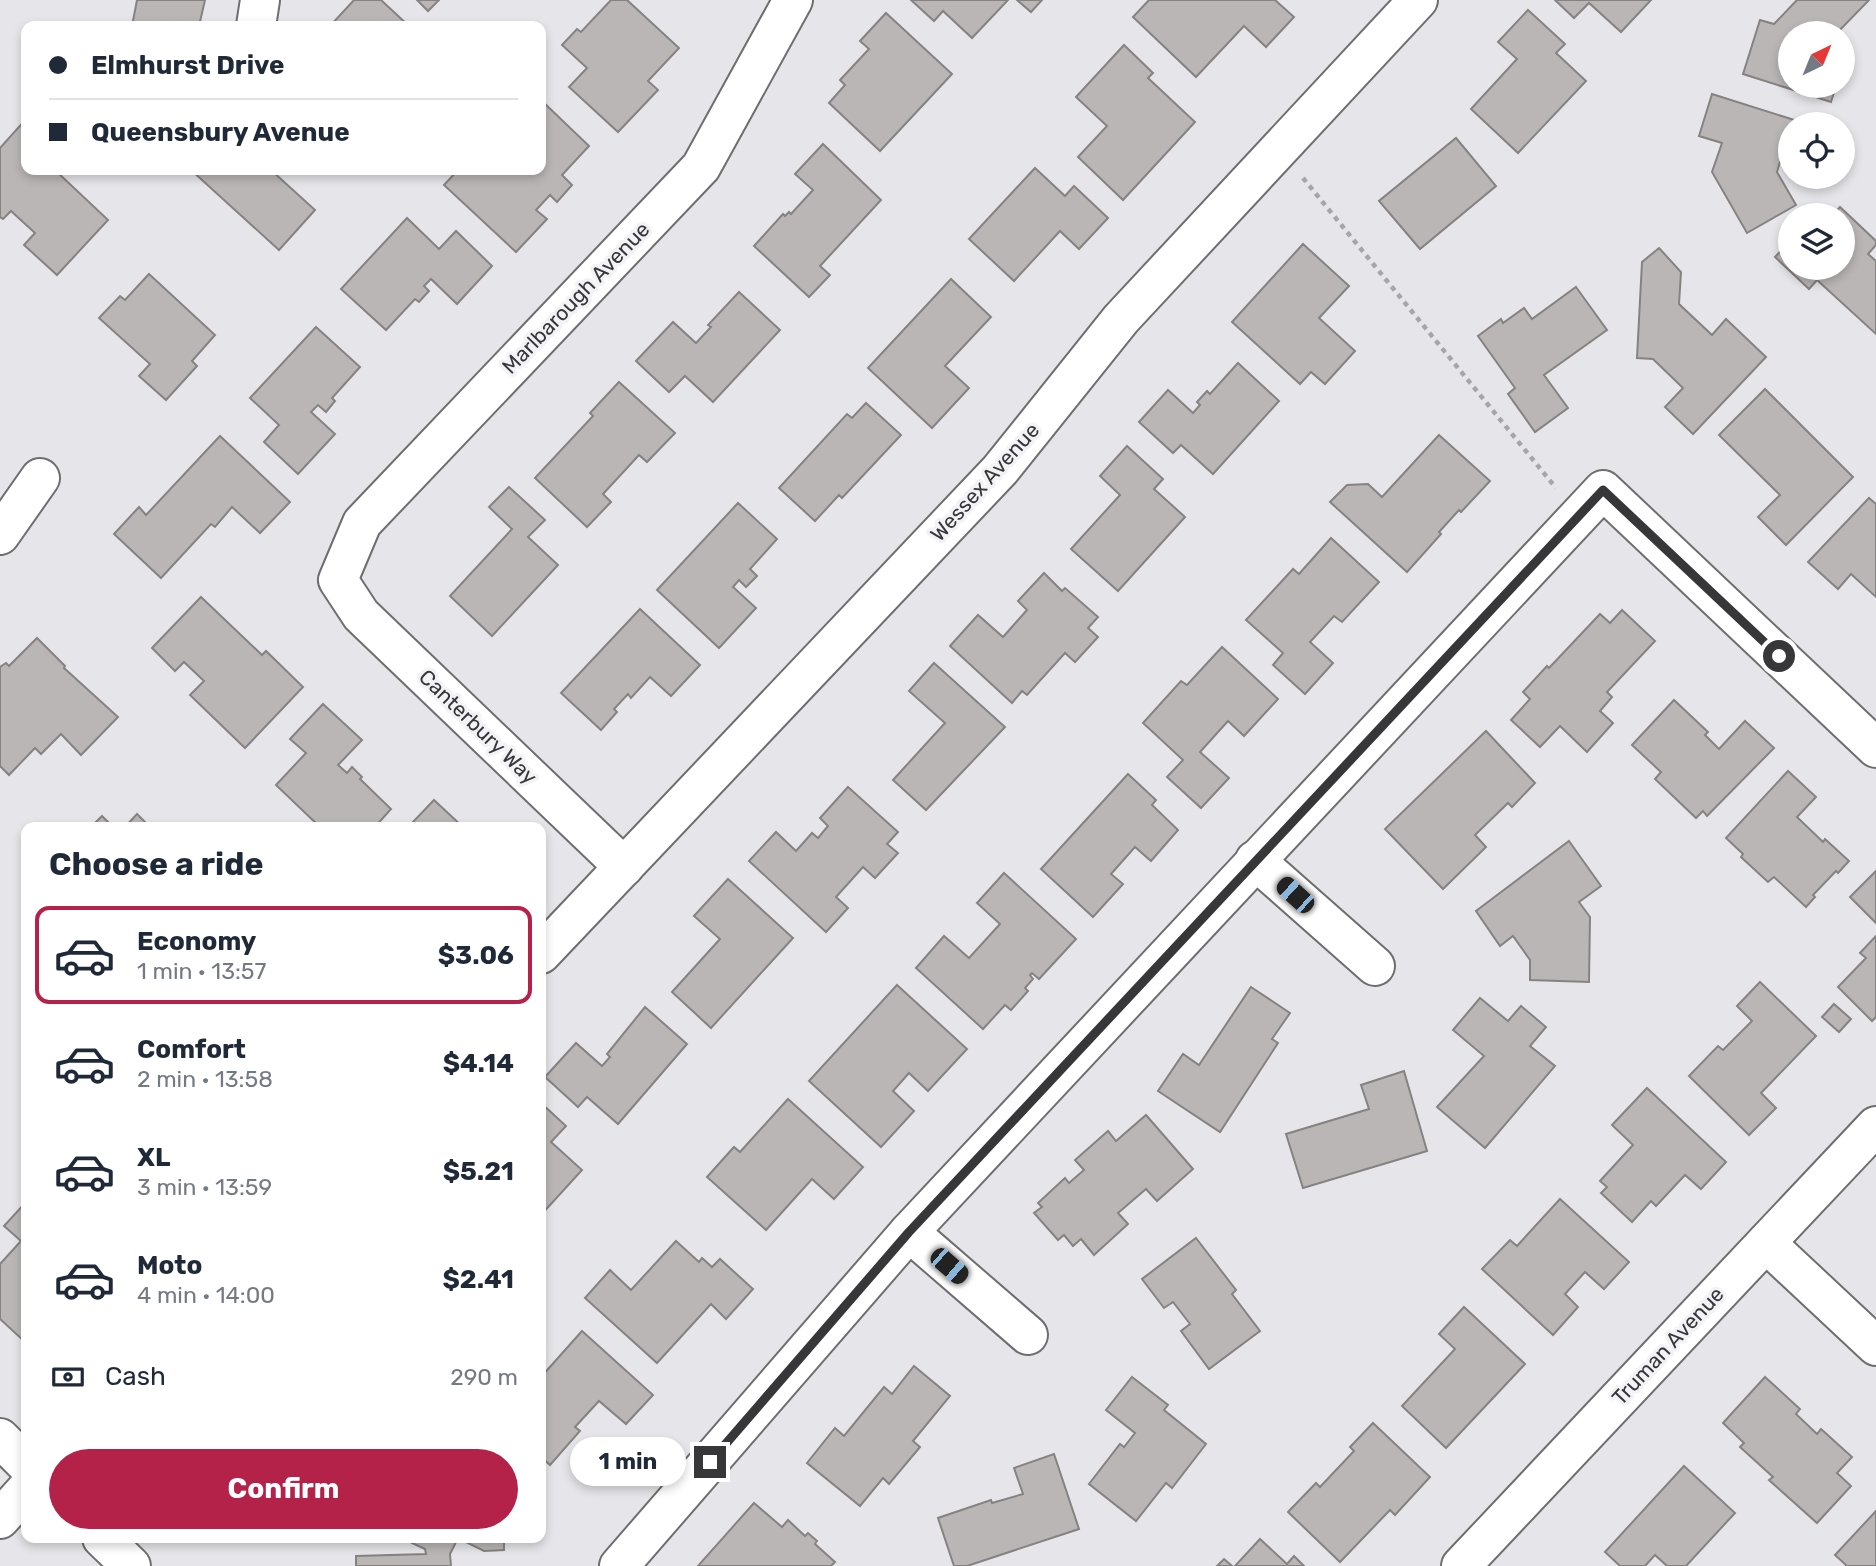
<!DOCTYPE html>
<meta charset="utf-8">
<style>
:root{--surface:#fff;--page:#f6f6f7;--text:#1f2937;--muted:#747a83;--line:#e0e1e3;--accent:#b4224a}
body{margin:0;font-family:Rubik,sans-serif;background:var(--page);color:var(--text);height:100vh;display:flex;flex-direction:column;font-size:26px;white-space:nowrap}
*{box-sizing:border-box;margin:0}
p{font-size:23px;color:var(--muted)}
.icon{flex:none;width:38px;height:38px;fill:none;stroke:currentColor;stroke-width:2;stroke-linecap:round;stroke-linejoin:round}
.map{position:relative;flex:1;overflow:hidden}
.sheet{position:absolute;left:21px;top:822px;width:525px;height:721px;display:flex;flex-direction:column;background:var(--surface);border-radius:14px;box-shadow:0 4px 10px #0003}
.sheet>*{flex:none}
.top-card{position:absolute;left:21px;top:21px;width:525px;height:154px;border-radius:14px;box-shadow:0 4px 10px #0003;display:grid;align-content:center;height:154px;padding:0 28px;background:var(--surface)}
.needle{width:46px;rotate:43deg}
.buttons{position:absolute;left:1778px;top:21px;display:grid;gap:14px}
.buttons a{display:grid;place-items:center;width:77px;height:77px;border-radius:50%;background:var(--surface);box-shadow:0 4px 10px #0003;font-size:35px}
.end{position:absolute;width:32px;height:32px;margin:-16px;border:9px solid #373739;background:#fff;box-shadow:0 0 0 4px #fff}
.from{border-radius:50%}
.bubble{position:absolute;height:49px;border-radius:24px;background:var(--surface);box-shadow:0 4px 10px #0003;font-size:23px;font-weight:700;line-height:49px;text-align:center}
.car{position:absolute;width:21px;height:42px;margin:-21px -10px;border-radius:9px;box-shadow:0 0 5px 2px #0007;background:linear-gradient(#222 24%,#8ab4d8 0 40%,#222 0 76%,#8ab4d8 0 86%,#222 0)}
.top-card b{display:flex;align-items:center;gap:24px;height:66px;font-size:26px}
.top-card b+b{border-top:2px solid var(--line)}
.top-card i{width:18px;height:18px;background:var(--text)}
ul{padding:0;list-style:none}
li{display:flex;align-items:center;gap:21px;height:98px;margin:0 14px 10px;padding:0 14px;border:4px solid transparent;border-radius:14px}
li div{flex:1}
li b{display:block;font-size:26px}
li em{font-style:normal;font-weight:700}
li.on{border-color:var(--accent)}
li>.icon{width:63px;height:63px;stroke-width:1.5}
h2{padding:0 28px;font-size:32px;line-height:84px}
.pay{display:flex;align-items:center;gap:18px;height:77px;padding:0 28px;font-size:26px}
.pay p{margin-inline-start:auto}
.cta{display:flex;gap:14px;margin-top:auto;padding:14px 28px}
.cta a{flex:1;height:80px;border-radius:42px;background:var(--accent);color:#fff;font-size:28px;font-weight:700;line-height:80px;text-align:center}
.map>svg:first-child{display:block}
.building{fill:#bbb6b6;stroke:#868281;stroke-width:2}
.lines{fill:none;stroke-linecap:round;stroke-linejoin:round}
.minor-casing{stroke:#6e6e71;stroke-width:42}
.major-casing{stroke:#6e6e71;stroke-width:42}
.path{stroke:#a6a6a9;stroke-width:4.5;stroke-dasharray:5 5;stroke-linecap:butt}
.minor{stroke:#fff;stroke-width:38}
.major{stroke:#fff;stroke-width:38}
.route{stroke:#373739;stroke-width:9}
.labels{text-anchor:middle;stroke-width:7;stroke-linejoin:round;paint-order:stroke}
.street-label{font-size:21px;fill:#373739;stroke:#f3f3f7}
</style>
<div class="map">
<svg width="1876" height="1566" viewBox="0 0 1876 1566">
<rect width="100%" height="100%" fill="#e6e6ea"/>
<g class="building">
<path d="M 137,0 L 205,0 L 199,26 L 132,26 Z"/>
<path d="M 354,0 L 381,0 L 409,26 L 330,26 Z"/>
<path d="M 417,0 L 439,0 L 428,11 Z"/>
<path d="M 611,0 L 627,0 L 679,48 L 648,81 L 658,90 L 618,132 L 569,87 L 587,68 L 562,45 L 577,29 L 581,32 Z"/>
<path d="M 911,0 L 1008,0 L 972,38 L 943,11 L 934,21 Z"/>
<path d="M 1017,0 L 1042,0 L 1031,12 Z"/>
<path d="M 1149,0 L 1275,0 L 1294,17 L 1266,47 L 1244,26 L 1196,77 L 1133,17 Z"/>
<path d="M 1555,0 L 1651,0 L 1621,32 L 1589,3 L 1574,18 Z"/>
<path d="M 1797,0 L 1869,0 L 1837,33 L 1790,33 L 1790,86 L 1836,86 L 1831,102 L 1743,74 L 1760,20 L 1774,24 Z"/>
<path d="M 1528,10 L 1565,44 L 1556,53 L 1586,81 L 1518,153 L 1471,109 L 1517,59 L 1498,42 Z"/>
<path d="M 886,13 L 952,74 L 880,151 L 829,103 L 845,85 L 840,80 L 869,49 L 860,41 Z"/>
<path d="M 1124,45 L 1153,73 L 1148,78 L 1195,122 L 1123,200 L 1078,157 L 1107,126 L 1076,97 Z"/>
<path d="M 1712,94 L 1807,124 L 1790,124 L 1790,165 L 1780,162 L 1777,172 L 1796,205 L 1747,233 L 1712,172 L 1722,143 L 1699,136 Z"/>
<path d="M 541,100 L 589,146 L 562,175 L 572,185 L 557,202 L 550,195 L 536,210 L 547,219 L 516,252 L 444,185 L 458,170 L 541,170 Z"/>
<path d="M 26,119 L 26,170 L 55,170 L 108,220 L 57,275 L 24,245 L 35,233 L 11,211 L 3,219 L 0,217 L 0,148 Z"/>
<path d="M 1456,138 L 1496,186 L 1420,249 L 1379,201 Z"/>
<path d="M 823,144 L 881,200 L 820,266 L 830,275 L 809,297 L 754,246 L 783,214 L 785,216 L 789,212 L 791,214 L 813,190 L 795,174 Z"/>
<path d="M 1035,168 L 1065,196 L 1074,186 L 1108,218 L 1079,249 L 1060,231 L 1014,281 L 969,239 Z"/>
<path d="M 191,170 L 271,170 L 315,210 L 279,250 Z"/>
<path d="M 1840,207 L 1876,241 L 1876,245 L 1868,254 L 1876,261 L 1876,334 L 1817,280 L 1809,289 L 1775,257 L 1790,241 L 1790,268 L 1843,268 L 1843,215 L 1833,215 Z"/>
<path d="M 407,218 L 439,249 L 456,231 L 492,266 L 457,304 L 431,279 L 424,286 L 429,291 L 419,302 L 415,299 L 386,330 L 341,289 Z"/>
<path d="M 1303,244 L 1349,286 L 1319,318 L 1355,351 L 1325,384 L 1311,372 L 1300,384 L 1232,322 Z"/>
<path d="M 1659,248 L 1681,272 L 1679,304 L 1712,335 L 1726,319 L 1766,357 L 1693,434 L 1665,407 L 1683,388 L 1653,359 L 1637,358 L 1642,262 Z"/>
<path d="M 149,274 L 215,335 L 192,361 L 197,366 L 166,400 L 139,376 L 150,364 L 99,318 L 120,296 L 125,300 Z"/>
<path d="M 951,279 L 991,317 L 945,366 L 969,388 L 932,428 L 868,368 Z"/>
<path d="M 1576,287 L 1607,330 L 1544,375 L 1568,408 L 1535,432 L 1508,394 L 1515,388 L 1478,336 L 1501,319 L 1503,323 L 1524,308 L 1532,319 Z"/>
<path d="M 739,292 L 780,330 L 713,402 L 685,376 L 669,392 L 636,361 L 673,322 L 696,343 L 711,327 L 708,325 Z"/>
<path d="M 316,327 L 360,367 L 332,398 L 335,401 L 326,412 L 318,405 L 311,412 L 335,434 L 298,474 L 264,442 L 279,425 L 250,398 Z"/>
<path d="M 1238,363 L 1279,401 L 1213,474 L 1181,445 L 1173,453 L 1139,422 L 1168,390 L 1193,413 L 1200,405 L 1197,402 L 1207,391 L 1210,394 Z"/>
<path d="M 619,382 L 675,433 L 647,462 L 639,455 L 603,494 L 611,502 L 587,527 L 535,478 L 593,416 L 590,413 Z"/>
<path d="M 1765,389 L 1853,477 L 1786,545 L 1758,517 L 1780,495 L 1719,435 Z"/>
<path d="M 866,403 L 901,435 L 842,498 L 839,495 L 815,521 L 779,488 L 847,414 L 852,418 Z"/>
<path d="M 1439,435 L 1490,481 L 1461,512 L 1459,510 L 1439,532 L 1441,534 L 1407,572 L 1330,502 L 1347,485 L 1368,484 L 1382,497 Z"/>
<path d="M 220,436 L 290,502 L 260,533 L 232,507 L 215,527 L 211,524 L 161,578 L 114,534 L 139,507 L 146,515 Z"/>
<path d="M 1127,446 L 1163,479 L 1154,489 L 1185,517 L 1118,591 L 1071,549 L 1120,495 L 1100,476 Z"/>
<path d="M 509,487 L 545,520 L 528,537 L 558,565 L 492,636 L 450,596 L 512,529 L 489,507 Z"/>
<path d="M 1869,498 L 1876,504 L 1876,597 L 1851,574 L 1838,589 L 1808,562 Z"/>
<path d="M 738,503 L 777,539 L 750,569 L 757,576 L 746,587 L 739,580 L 733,587 L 756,608 L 719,648 L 657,590 Z"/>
<path d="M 1331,538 L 1379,582 L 1342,622 L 1334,616 L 1310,642 L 1333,663 L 1305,694 L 1273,665 L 1283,653 L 1246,620 L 1293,569 L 1299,574 Z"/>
<path d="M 1044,573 L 1062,591 L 1065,588 L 1098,617 L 1088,628 L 1098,637 L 1075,662 L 1065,653 L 1027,695 L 1022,691 L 1012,703 L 950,646 L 978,615 L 1003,637 L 1027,610 L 1018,601 Z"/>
<path d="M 201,597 L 262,655 L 266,651 L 303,687 L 245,748 L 190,695 L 204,681 L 184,662 L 175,671 L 152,648 Z"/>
<path d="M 640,609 L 700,665 L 671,696 L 650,677 L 631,698 L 628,694 L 614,709 L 617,712 L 601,730 L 561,693 Z"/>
<path d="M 1622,610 L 1655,641 L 1607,692 L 1612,697 L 1600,711 L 1613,723 L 1587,752 L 1560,726 L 1540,747 L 1511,720 L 1530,699 L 1523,692 L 1547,666 L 1549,668 L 1600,614 L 1610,623 Z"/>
<path d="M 37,638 L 65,666 L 64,668 L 118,717 L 81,755 L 61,734 L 41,754 L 35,748 L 9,775 L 0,766 L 0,667 L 6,663 L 9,666 Z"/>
<path d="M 1222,647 L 1278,699 L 1244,736 L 1228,721 L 1200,752 L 1229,778 L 1201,808 L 1167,777 L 1183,760 L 1143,723 L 1181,681 L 1187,685 Z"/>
<path d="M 934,663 L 1005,727 L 926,810 L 893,780 L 945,723 L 909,691 Z"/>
<path d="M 1674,700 L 1708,732 L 1705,735 L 1719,749 L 1745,721 L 1774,748 L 1707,816 L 1703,811 L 1696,818 L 1655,779 L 1661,772 L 1632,745 Z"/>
<path d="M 323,704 L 362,740 L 338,765 L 347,773 L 352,767 L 362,777 L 360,779 L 391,809 L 374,828 L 321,828 L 276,785 L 306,753 L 290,739 Z"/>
<path d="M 1486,731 L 1535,783 L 1512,807 L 1508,803 L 1475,835 L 1486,847 L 1443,889 L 1385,829 Z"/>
<path d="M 1788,771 L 1816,797 L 1797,817 L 1823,842 L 1825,839 L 1849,861 L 1838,873 L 1836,871 L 1813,895 L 1815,897 L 1806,907 L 1774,877 L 1768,882 L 1741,857 L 1743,854 L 1726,838 Z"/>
<path d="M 1128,774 L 1156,800 L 1152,805 L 1178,830 L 1151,861 L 1135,847 L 1111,874 L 1123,884 L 1093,917 L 1041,869 Z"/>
<path d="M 848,787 L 898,832 L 887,844 L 898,853 L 875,878 L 863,867 L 836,897 L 848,908 L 826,932 L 749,861 L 776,832 L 796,851 L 812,833 L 818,838 L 828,826 L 820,818 Z"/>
<path d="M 434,800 L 464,828 L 414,828 L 411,824 Z"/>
<path d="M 137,814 L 151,828 L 124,828 Z"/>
<path d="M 102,816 L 114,828 L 90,828 Z"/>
<path d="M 1569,841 L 1601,886 L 1579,902 L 1590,917 L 1589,982 L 1530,980 L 1530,960 L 1513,936 L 1500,946 L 1476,911 Z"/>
<path d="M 1876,871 L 1876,923 L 1850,897 Z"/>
<path d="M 1004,873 L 1076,939 L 1039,979 L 1032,973 L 1030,975 L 1033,979 L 1025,988 L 1028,991 L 1011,1010 L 1005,1005 L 983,1029 L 916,968 L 944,936 L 969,958 L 1000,924 L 977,903 Z"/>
<path d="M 728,879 L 793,938 L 711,1028 L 672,992 L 720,939 L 694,916 Z"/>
<path d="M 1876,936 L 1876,1017 L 1872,1021 L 1838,987 L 1866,958 L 1860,953 Z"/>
<path d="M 1760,982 L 1816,1036 L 1761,1093 L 1776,1108 L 1749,1135 L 1689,1076 L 1718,1046 L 1723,1050 L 1752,1021 L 1737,1006 Z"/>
<path d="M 897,985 L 967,1049 L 928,1091 L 909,1073 L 893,1091 L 914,1111 L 881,1147 L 809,1081 Z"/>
<path d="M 1251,987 L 1290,1013 L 1272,1039 L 1278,1043 L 1220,1132 L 1158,1091 L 1183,1054 L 1199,1065 Z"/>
<path d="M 1480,998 L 1508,1021 L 1521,1006 L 1546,1027 L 1530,1046 L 1555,1066 L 1485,1148 L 1437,1107 L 1484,1056 L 1453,1030 Z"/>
<path d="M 1834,1004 L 1851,1019 L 1839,1032 L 1822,1017 Z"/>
<path d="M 645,1007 L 687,1044 L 618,1124 L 587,1097 L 578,1107 L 545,1077 L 576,1043 L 602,1066 L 610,1057 L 607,1054 Z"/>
<path d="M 1404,1071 L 1427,1151 L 1303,1188 L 1286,1134 L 1369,1109 L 1361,1085 Z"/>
<path d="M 1647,1088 L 1726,1162 L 1701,1189 L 1685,1175 L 1656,1206 L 1651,1201 L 1632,1222 L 1601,1193 L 1607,1187 L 1600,1181 L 1633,1145 L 1612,1125 Z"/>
<path d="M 788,1099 L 863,1167 L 834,1199 L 812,1179 L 766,1230 L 707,1177 L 734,1147 L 740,1152 Z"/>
<path d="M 541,1103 L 566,1126 L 551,1142 L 582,1170 L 541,1215 Z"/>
<path d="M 1146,1115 L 1193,1169 L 1157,1201 L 1146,1189 L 1118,1213 L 1128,1224 L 1094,1255 L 1081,1239 L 1073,1246 L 1064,1235 L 1058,1240 L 1034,1213 L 1042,1207 L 1038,1203 L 1065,1178 L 1069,1183 L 1084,1170 L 1075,1160 L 1108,1131 L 1116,1141 Z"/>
<path d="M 1560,1199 L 1629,1262 L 1604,1289 L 1585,1272 L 1565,1294 L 1578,1307 L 1553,1335 L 1482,1269 L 1510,1240 L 1517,1246 Z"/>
<path d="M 26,1202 L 26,1343 L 0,1319 L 0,1264 L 21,1241 L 4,1226 Z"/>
<path d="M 1196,1238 L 1236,1290 L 1232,1294 L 1260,1331 L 1209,1369 L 1181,1331 L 1190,1324 L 1173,1302 L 1164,1308 L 1142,1279 Z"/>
<path d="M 676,1241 L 699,1262 L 702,1258 L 712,1267 L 720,1259 L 753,1289 L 726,1319 L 711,1304 L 657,1363 L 585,1298 L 610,1270 L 631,1290 Z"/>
<path d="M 1464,1307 L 1525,1364 L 1446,1448 L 1402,1406 L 1455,1349 L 1439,1334 Z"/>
<path d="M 582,1331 L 653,1395 L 626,1424 L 599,1401 L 575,1427 L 580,1431 L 550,1465 L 541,1457 L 541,1377 Z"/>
<path d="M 914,1366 L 950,1396 L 913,1441 L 920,1447 L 889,1484 L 883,1478 L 860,1506 L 807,1463 L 835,1428 L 844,1436 L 884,1387 L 892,1394 Z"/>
<path d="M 1132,1377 L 1168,1405 L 1164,1410 L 1206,1444 L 1172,1488 L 1166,1483 L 1136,1521 L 1089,1484 L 1120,1444 L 1124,1447 L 1135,1433 L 1106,1410 Z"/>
<path d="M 1765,1377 L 1800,1409 L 1796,1414 L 1817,1434 L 1821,1429 L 1852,1457 L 1837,1473 L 1851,1486 L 1817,1523 L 1769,1480 L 1773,1477 L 1740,1447 L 1744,1443 L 1723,1423 Z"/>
<path d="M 1373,1423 L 1430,1477 L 1395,1515 L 1390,1510 L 1340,1562 L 1288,1512 L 1316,1483 L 1320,1487 L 1354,1451 L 1350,1447 Z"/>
<path d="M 1054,1454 L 1079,1529 L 967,1566 L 954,1566 L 938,1518 L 991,1500 L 992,1503 L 1023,1494 L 1014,1468 Z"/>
<path d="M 1684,1466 L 1735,1513 L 1686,1566 L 1667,1566 L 1655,1555 L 1645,1566 L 1620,1566 L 1605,1552 Z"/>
<path d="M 754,1503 L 782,1527 L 788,1520 L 805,1536 L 808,1533 L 817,1541 L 815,1544 L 835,1562 L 831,1566 L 698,1566 Z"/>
<path d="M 1876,1511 L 1876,1566 L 1847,1566 L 1835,1555 Z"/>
<path d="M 415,1538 L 504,1538 L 504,1550 L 484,1551 L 458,1538 L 450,1554 L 451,1566 L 356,1566 L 356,1556 L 426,1554 L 425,1549 L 412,1543 Z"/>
<path d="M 1260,1539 L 1287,1564 L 1294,1556 L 1304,1566 L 1235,1566 Z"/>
<path d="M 1224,1559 L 1232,1566 L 1217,1566 Z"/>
</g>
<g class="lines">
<defs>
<g id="minor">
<path d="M 256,26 L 260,0"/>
<path d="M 0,535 L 40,478"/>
<path d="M 1255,860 L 1375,966"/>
<path d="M 624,867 L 361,615 L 338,580 L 362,523 L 701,167 L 793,0"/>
<path d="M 541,954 L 1000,470 L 1121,319 L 1418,0"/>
<path d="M 909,1232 L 1028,1335"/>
<path d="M 1766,1243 L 1876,1346"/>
<path d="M 0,1519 L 26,1490"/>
<path d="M 619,1566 L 909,1232 L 1603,490 L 1876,748"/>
<path d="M 1461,1566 L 1876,1126"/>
</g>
<g id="major">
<path d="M 0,1438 L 26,1464"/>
<path d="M 102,1538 L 131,1566"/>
</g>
</defs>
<use href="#minor" class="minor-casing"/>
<use href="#major" class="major-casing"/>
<path class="path" d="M 1303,178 L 1556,488"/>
<use href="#minor" class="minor"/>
<use href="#major" class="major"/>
</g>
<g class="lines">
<path class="route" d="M 710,1462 L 909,1232 L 1603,490 L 1779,656"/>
</g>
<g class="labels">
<g class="street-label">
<text transform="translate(576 298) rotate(-46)" y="7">Marlbarough Avenue</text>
<text transform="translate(985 482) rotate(-48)" y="7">Wessex Avenue</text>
<text transform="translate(478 727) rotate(44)" y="7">Canterbury Way</text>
<text transform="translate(1668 1346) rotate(-47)" y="7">Truman Avenue</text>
</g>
</g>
</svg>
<div class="buttons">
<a><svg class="needle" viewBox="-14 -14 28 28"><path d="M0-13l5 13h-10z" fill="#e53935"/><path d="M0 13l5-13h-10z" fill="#747a83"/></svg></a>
<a><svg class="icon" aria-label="locate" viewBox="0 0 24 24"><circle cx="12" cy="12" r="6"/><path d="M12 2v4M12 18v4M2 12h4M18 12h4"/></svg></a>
<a><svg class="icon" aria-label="layers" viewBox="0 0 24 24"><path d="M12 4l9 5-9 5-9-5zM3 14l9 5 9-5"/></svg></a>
</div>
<i class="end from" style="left:1779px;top:656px"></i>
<i class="end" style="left:710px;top:1462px"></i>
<div class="bubble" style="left:570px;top:1437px;width:116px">1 min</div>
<i class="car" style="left:1295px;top:895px;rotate:312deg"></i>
<i class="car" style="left:949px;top:1266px;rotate:131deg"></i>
<div class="top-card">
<b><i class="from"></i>Elmhurst Drive</b>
<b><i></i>Queensbury Avenue</b>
</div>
<section class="sheet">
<h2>Choose a ride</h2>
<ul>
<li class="on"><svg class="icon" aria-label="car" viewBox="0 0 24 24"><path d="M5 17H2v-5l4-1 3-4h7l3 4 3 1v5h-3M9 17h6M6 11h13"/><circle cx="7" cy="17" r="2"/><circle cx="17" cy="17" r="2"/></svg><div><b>Economy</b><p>1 min · 13:57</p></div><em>$3.06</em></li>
<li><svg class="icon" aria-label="car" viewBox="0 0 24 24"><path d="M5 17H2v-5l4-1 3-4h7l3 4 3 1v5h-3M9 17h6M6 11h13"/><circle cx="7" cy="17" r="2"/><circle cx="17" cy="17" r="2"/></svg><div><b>Comfort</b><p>2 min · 13:58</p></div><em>$4.14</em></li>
<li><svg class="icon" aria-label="car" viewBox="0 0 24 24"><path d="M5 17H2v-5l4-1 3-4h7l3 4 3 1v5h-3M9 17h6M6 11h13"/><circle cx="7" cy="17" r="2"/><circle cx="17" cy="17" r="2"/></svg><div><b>XL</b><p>3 min · 13:59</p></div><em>$5.21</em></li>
<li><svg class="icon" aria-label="car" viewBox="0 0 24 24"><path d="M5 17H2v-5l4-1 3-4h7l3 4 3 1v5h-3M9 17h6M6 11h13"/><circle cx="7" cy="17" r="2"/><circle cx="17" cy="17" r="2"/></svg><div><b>Moto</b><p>4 min · 14:00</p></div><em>$2.41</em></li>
</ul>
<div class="pay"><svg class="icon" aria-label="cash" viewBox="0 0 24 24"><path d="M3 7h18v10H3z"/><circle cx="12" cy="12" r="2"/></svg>Cash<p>290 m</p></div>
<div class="cta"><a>Confirm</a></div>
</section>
</div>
